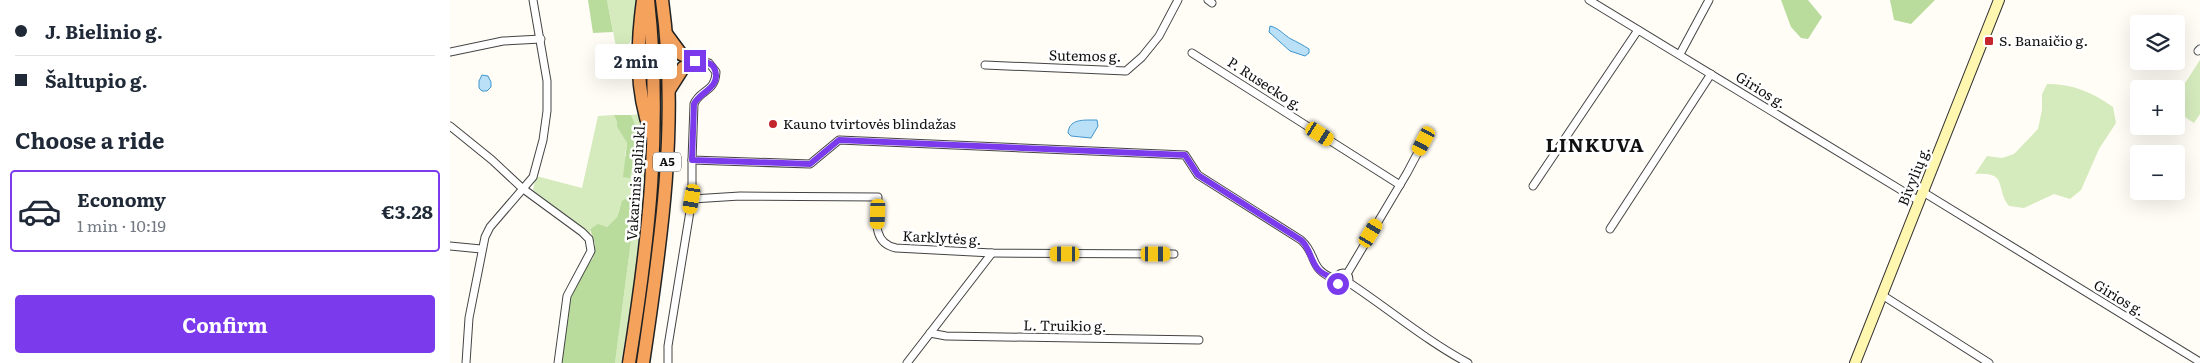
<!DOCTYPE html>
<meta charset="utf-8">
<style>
:root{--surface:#fff;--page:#f6f6f7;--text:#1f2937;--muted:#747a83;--line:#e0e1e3;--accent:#7c3aed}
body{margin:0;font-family:Literata,serif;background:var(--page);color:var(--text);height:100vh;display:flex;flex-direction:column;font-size:19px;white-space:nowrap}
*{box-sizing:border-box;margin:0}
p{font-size:16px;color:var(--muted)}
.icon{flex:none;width:28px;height:28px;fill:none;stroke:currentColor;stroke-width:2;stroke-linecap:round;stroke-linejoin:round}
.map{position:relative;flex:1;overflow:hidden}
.side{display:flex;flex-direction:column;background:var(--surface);width:450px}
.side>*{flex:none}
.top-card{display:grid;align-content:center;height:110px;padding:0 15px;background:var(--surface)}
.fabs{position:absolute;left:1680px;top:15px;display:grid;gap:10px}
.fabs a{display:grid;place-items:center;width:55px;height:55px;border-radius:5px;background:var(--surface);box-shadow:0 5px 20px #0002;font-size:25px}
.end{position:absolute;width:22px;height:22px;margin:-11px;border:6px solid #7c3aed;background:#fff;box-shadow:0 0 0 2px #fff}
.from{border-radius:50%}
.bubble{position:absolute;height:35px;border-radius:5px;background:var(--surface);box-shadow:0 5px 20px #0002;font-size:16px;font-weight:700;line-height:35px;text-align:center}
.car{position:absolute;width:15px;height:30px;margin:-15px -8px;border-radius:6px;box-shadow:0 0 4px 1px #0007;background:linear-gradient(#f5c518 24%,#345 0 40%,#f5c518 0 76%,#345 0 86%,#f5c518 0)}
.top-card b{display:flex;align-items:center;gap:18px;height:48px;font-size:19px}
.top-card b+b{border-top:1px solid var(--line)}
.top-card i{width:12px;height:12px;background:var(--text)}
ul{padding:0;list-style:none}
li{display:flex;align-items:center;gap:15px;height:82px;margin:0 10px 8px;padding:0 5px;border:2px solid transparent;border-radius:5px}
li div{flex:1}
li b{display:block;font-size:19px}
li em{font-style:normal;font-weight:700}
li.current{border-color:var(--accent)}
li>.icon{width:45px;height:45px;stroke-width:1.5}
h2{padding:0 15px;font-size:22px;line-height:60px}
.action{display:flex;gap:10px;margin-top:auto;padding:10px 15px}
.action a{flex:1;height:58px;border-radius:5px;background:var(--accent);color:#fff;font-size:20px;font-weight:700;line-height:58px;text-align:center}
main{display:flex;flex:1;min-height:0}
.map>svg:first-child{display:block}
.green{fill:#d5ebbd}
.forest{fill:#b9dc9c}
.water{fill:#b9e0f7;stroke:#3f96cf}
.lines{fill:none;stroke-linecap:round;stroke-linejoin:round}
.street-casing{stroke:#444;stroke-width:9}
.secondary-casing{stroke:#333;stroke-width:12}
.highway-casing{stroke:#222;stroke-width:15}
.street{stroke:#fff;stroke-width:7}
.secondary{stroke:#fff6b0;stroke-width:10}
.highway{stroke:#f5a25d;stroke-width:12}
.route{stroke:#7c3aed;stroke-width:6}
.poi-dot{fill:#c4262e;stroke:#fff;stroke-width:2}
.labels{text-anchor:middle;stroke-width:5;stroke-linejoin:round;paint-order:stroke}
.shield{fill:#fff;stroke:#585858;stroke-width:1}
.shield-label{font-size:12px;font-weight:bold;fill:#111}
.poi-label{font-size:14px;fill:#111;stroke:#fff;text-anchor:start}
.street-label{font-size:14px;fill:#111;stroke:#fff}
.district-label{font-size:19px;font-weight:bold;letter-spacing:1px;fill:#111;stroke:#fff}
</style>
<main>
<section class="side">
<div class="top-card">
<b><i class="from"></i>J. Bielinio g.</b>
<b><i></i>Šaltupio g.</b>
</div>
<h2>Choose a ride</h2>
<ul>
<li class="current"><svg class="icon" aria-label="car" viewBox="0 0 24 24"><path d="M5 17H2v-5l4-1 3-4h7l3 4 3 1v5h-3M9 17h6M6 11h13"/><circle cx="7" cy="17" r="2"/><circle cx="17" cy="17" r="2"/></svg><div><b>Economy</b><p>1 min · 10:19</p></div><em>€3.28</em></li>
</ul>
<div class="action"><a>Confirm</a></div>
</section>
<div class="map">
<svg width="1750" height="363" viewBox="0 0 1750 363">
<rect width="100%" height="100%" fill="#fffdf5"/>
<g class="green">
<path d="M 157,0 L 187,0 L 186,28 L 177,49 L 167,52 Z"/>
<path d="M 208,3 L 214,111 L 213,166 L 189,363 L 185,363 C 196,297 208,230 210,163 C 212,110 208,57 204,4 Z"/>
<path d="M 1750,60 L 1750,114 L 1744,123 L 1726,111 L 1726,97 Z"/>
<path d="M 1597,84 C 1623,84 1642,92 1663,107 L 1666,123 L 1649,149 L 1631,190 L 1620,199 L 1604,194 L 1574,208 L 1559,206 C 1545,189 1559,171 1525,174 L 1537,156 L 1552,158 L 1564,154 L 1588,129 L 1592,110 L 1592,94 Z"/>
<path d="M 191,114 L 194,120 C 199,201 185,283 171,363 L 165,363 L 186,203 L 169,209 L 167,217 L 157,227 L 140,228 L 140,234 L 83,190 L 86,176 L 132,188 L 148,116 L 164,115 L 167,122 L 167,127 L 177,143 L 175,155 L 180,178 L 189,133 L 181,115 Z"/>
</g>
<g class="forest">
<path d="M 138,0 L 157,0 L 163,32 L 143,33 Z"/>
<path d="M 1331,0 L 1358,0 L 1372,17 L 1358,39 L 1351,38 L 1341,27 Z"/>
<path d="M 1440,0 L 1485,0 L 1461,24 L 1444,20 Z"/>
<path d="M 164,115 L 181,115 L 189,133 L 180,178 L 173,177 L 177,143 L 167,127 L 167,122 Z"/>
<path d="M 175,199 L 186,203 L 165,363 L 111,363 L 120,298 L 126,282 L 143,258 L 145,244 L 140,229 L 148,224 L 157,227 L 167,217 L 172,201 Z"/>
</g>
<g class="water">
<path d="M 820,26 C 829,28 834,35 841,39 C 847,42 853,45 859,49 L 859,53 L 855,56 L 840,51 L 819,32 Z"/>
<path d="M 32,75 L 38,76 L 41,82 L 41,87 L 37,91 L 32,91 L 29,88 L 29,81 Z"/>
<path d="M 641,120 L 647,120 L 648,126 L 641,138 L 621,136 L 618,133 C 619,120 631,120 641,120 Z"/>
</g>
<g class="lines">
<defs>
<g id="street">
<path d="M 758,0 L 762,3"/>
<path d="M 1139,0 L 1469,201"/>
<path d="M 1748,51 L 1750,49"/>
<path d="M 0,52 L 53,41 L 91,39"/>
<path d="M 742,53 L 950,185"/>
<path d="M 1230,54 L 1259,0"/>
<path d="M 245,61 L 259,63 L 266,72 C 265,93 250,89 244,104 L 242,160 L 360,164 L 389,140 L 735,155 L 748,175 L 851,240 C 869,256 857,269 887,280"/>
<path d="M 535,65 L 676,71 L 692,57 L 709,36 L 728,0"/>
<path d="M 0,126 L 42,160 L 72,188 L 132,232 L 139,239 L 141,251 L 117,296 L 108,363"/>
<path d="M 1083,186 L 1188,30"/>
<path d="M 1473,192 L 1750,362"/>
<path d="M 242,199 L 290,196 L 428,197 C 427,217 421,243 446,248 L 542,253 L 724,254"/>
<path d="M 1160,229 L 1261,74"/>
<path d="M 0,246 L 31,249"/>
<circle cx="893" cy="279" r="6"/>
<path d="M 897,274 L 957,173 L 974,141"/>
<path d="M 898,282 C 939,309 975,340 1018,363"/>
<path d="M 1432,295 L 1539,363"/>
<path d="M 480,333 L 496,336 L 749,340"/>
<path d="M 16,363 L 19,318 L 35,237 L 40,227 L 83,177 L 93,140 L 97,111 L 97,81 L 83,0"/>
<path d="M 218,363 L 218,346 L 242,199 L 242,160"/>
<path d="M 457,363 L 542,253"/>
</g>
<path id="secondary" d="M 1405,363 L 1549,0"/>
<g id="highway">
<path d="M 193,0 C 187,45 185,90 201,133"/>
<path d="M 217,35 L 231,54 L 245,61"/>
<path d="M 219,90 L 233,68 L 245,61"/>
<path d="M 179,363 C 199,239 212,126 198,0"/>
<path d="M 193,363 C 211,243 229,121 212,0"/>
</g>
</defs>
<use href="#street" class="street-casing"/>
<use href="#secondary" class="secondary-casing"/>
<use href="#highway" class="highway-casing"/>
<use href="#street" class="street"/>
<use href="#secondary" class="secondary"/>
<use href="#highway" class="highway"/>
</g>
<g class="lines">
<path class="route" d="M 245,61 C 253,61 263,62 265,70 C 271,88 249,92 244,104 L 242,160 L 360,164 L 389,140 L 735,155 L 748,175 L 851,240 C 860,248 860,259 867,268 C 872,276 885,276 888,284"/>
</g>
<g class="poi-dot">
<rect x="1534" y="36" width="10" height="10" rx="2.5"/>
<circle cx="323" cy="124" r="5"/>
</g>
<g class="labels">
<rect class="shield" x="203" y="152.5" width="28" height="19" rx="4"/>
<g class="shield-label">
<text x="217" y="166">A5</text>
</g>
<g class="poi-label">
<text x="1549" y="46">S. Banaičio g.</text>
<text x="333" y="129">Kauno tvirtovės blindažas</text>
</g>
<g class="street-label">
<text transform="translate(635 56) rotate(1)" y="5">Sutemos g.</text>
<text transform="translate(815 84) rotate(33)" y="5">P. Rusecko g.</text>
<text transform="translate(1311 90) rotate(32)" y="5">Girios g.</text>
<text transform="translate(1464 176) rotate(-68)" y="5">Bivylių g.</text>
<text transform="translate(186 181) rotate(-86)" y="5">Vakarinis aplinkl.</text>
<text transform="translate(492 238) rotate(3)" y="5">Karklytės g.</text>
<text transform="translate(1669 298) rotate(31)" y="5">Girios g.</text>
<text transform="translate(615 326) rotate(1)" y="5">L. Truikio g.</text>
</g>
<g class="district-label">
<text x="1145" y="152">LINKUVA</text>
</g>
</g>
</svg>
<div class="fabs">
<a><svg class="icon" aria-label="layers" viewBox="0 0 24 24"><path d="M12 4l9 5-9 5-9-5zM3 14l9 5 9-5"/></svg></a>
<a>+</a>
<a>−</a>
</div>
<i class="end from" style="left:888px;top:284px"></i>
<i class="end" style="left:245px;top:61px"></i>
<div class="bubble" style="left:145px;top:44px;width:82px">2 min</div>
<i class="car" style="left:870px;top:134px;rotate:123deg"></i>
<i class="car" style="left:974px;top:141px;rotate:208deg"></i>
<i class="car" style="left:242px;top:199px;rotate:190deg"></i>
<i class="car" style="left:428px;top:214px;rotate:182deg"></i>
<i class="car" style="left:921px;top:233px;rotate:31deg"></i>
<i class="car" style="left:615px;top:254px;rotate:270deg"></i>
<i class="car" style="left:706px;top:254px;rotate:90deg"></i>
</div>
</main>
